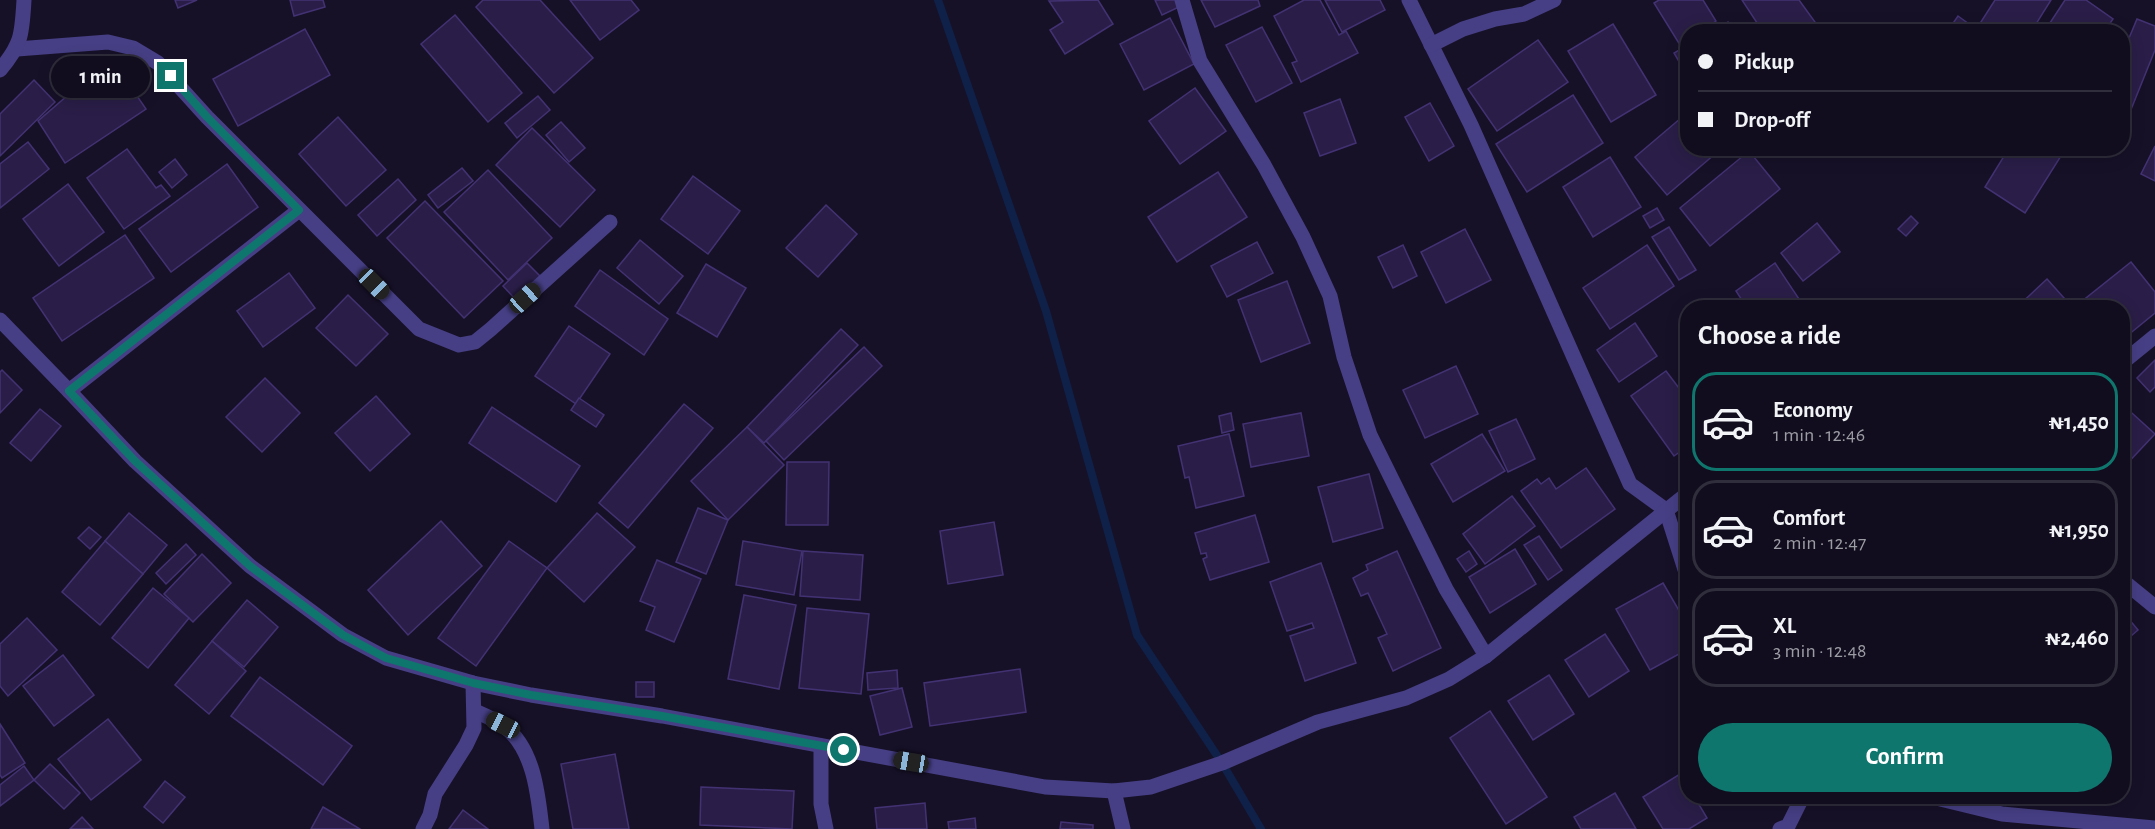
<!DOCTYPE html>
<meta charset="utf-8">
<style>
:root{--surface:#110d1e;--page:#1e1b2b;--text:#f1f3f6;--muted:#9c9ca4;--line:#302d3c;--accent:#0f766e}
body{margin:0;font-family:"Alegreya Sans",sans-serif;background:var(--page);color:var(--text);height:100vh;display:flex;flex-direction:column;font-size:22px;white-space:nowrap}
*{box-sizing:border-box;margin:0}
p{font-size:20px;color:var(--muted)}
.icon{flex:none;width:33px;height:33px;fill:none;stroke:currentColor;stroke-width:2;stroke-linecap:round;stroke-linejoin:round}
.map{position:relative;flex:1;overflow:hidden}
.sheet{position:absolute;left:1680px;top:300px;width:450px;height:504px;display:flex;flex-direction:column;background:var(--surface);border-radius:24px;box-shadow:0 3px 15px #0003,0 0 0 2px var(--line)}
.sheet>*{flex:none}
.hud{position:absolute;left:1680px;top:24px;width:450px;height:132px;border-radius:24px;box-shadow:0 3px 15px #0003,0 0 0 2px var(--line);display:grid;align-content:center;height:132px;padding:0 18px;background:var(--surface)}
.end{position:absolute;width:27px;height:27px;margin:-14px;border:8px solid #0f766e;background:#fff;box-shadow:0 0 0 3px #fff}
.from{border-radius:50%}
.bubble{position:absolute;height:42px;border-radius:21px;background:var(--surface);box-shadow:0 3px 15px #0003,0 0 0 2px var(--line);font-size:20px;font-weight:600;line-height:42px;text-align:center}
.car{position:absolute;width:18px;height:36px;margin:-18px -9px;border-radius:8px;box-shadow:0 0 4px 2px #0007;background:linear-gradient(#222 24%,#8ab4d8 0 40%,#222 0 76%,#8ab4d8 0 86%,#222 0)}
.hud b{display:flex;align-items:center;gap:21px;height:57px;font-size:22px}
.hud b+b{border-top:2px solid var(--line)}
.hud i{width:15px;height:15px;background:var(--text)}
ul{padding:0;list-style:none}
li{display:flex;align-items:center;gap:18px;height:99px;margin:0 12px 9px;padding:0 6px;border:3px solid var(--line);border-radius:24px}
li div{flex:1}
li b{display:block;font-size:22px}
li em{font-style:normal;font-weight:600}
li.active{border-color:var(--accent)}
li>.icon{width:54px;height:54px;stroke-width:1.5}
h2{padding:0 18px;font-size:27px;line-height:72px}
.action{display:flex;gap:12px;margin-top:auto;padding:12px 18px}
.action a{flex:1;height:69px;border-radius:36px;background:var(--accent);color:#fff;font-size:24px;font-weight:600;line-height:69px;text-align:center}
.map>svg:first-child{display:block}
.lines{fill:none;stroke-linecap:round;stroke-linejoin:round}
.stream{stroke:#0f2149;stroke-width:8}
.building{fill:#2a1e48;stroke:#433273;stroke-width:1.5}
.minor{stroke:#463f85;stroke-width:15}
.route{stroke:#0f766e;stroke-width:8}
</style>
<div class="map">
<svg width="2155" height="829" viewBox="0 0 2155 829">
<rect width="100%" height="100%" fill="#171128"/>
<g class="lines">
<path class="stream" d="M 938,0 L 1046,311 L 1137,635 L 1222,763 L 1261,829"/>
</g>
<g class="building">
<path d="M 175,0 L 197,0 L 178,8 Z"/>
<path d="M 290,0 L 323,0 L 325,7 L 294,16 Z"/>
<path d="M 483,0 L 540,0 L 593,58 L 554,93 L 476,7 Z"/>
<path d="M 570,0 L 631,0 L 639,10 L 600,40 Z"/>
<path d="M 1098,0 L 1113,24 L 1065,54 L 1050,30 L 1063,22 L 1049,1 Z"/>
<path d="M 1155,0 L 1175,0 L 1179,7 L 1162,15 Z"/>
<path d="M 1201,0 L 1258,0 L 1260,6 L 1215,27 Z"/>
<path d="M 1304,0 L 1320,0 L 1339,35 L 1346,31 L 1358,53 L 1301,82 L 1292,63 L 1297,61 L 1274,16 Z"/>
<path d="M 1325,0 L 1380,0 L 1385,10 L 1342,32 Z"/>
<path d="M 1659,0 L 1703,0 L 1716,21 L 1701,32 L 1688,32 L 1688,40 L 1680,45 L 1654,3 Z"/>
<path d="M 1742,0 L 1799,0 L 1815,22 L 1801,32 L 1763,32 Z"/>
<path d="M 1995,0 L 2051,0 L 2031,32 L 1990,32 L 1979,25 Z"/>
<path d="M 2065,0 L 2086,0 L 2113,19 L 2104,32 L 2044,32 Z"/>
<path d="M 455,15 L 522,93 L 488,122 L 421,44 Z"/>
<path d="M 1958,16 L 1980,32 L 1947,32 Z"/>
<path d="M 1170,18 L 1194,64 L 1144,90 L 1120,44 Z"/>
<path d="M 2137,19 L 2155,26 L 2155,50 L 2130,112 L 2122,109 L 2122,55 Z"/>
<path d="M 1728,22 L 1733,32 L 1712,32 Z"/>
<path d="M 1613,24 L 1656,95 L 1611,122 L 1568,51 Z"/>
<path d="M 1262,27 L 1292,83 L 1256,102 L 1226,45 Z"/>
<path d="M 305,29 L 330,75 L 238,126 L 213,79 Z"/>
<path d="M 1538,40 L 1568,82 L 1497,131 L 1468,89 Z"/>
<path d="M 1688,45 L 1688,77 L 1674,53 Z"/>
<path d="M 111,58 L 146,109 L 65,163 L 38,121 Z"/>
<path d="M 34,80 L 55,102 L 0,156 L 0,114 Z"/>
<path d="M 1195,88 L 1226,131 L 1180,164 L 1149,121 Z"/>
<path d="M 1573,95 L 1603,143 L 1527,192 L 1496,144 Z"/>
<path d="M 538,96 L 550,110 L 517,138 L 505,123 Z"/>
<path d="M 1340,99 L 1356,143 L 1320,156 L 1304,113 Z"/>
<path d="M 1430,103 L 1454,146 L 1429,161 L 1405,117 Z"/>
<path d="M 1688,112 L 1688,148 L 1722,148 L 1667,195 L 1635,157 Z"/>
<path d="M 338,117 L 386,170 L 346,206 L 299,154 Z"/>
<path d="M 561,122 L 585,148 L 569,162 L 546,135 Z"/>
<path d="M 532,128 L 595,190 L 560,227 L 496,165 Z"/>
<path d="M 28,142 L 49,169 L 0,208 L 0,164 Z"/>
<path d="M 2155,146 L 2155,181 L 2141,174 Z"/>
<path d="M 2009,148 L 2066,148 L 2025,213 L 1985,187 Z"/>
<path d="M 127,149 L 156,188 L 161,185 L 170,196 L 124,229 L 87,178 Z"/>
<path d="M 1749,151 L 1780,189 L 1710,246 L 1680,208 Z"/>
<path d="M 1610,157 L 1641,207 L 1593,237 L 1563,187 Z"/>
<path d="M 175,159 L 187,175 L 172,188 L 159,172 Z"/>
<path d="M 227,164 L 258,207 L 171,272 L 139,229 Z"/>
<path d="M 462,168 L 473,181 L 438,208 L 428,195 Z"/>
<path d="M 488,170 L 552,238 L 508,280 L 444,212 Z"/>
<path d="M 1218,172 L 1247,217 L 1177,262 L 1148,217 Z"/>
<path d="M 693,176 L 740,211 L 708,254 L 661,219 Z"/>
<path d="M 398,179 L 416,200 L 377,236 L 358,215 Z"/>
<path d="M 68,184 L 104,232 L 59,266 L 23,219 Z"/>
<path d="M 425,201 L 503,281 L 464,318 L 387,238 Z"/>
<path d="M 826,205 L 857,234 L 818,277 L 786,248 Z"/>
<path d="M 1657,208 L 1664,220 L 1650,228 L 1643,216 Z"/>
<path d="M 1911,216 L 1918,223 L 1906,236 L 1898,229 Z"/>
<path d="M 1817,223 L 1840,252 L 1803,281 L 1781,253 Z"/>
<path d="M 1669,227 L 1696,270 L 1679,280 L 1652,237 Z"/>
<path d="M 1465,229 L 1491,280 L 1446,303 L 1421,252 Z"/>
<path d="M 125,235 L 154,278 L 62,341 L 33,298 Z"/>
<path d="M 640,240 L 683,276 L 659,304 L 617,268 Z"/>
<path d="M 1257,242 L 1273,273 L 1227,297 L 1211,266 Z"/>
<path d="M 1403,245 L 1417,276 L 1393,288 L 1378,257 Z"/>
<path d="M 1647,245 L 1674,286 L 1610,329 L 1583,288 Z"/>
<path d="M 2131,262 L 2155,292 L 2155,313 L 2122,340 L 2122,308 L 2085,308 L 2081,302 Z"/>
<path d="M 527,263 L 541,277 L 517,301 L 503,286 Z"/>
<path d="M 1775,263 L 1805,308 L 1747,308 L 1736,291 Z"/>
<path d="M 706,264 L 746,288 L 717,337 L 677,313 Z"/>
<path d="M 600,270 L 668,319 L 644,355 L 575,306 Z"/>
<path d="M 289,273 L 315,308 L 263,347 L 237,311 Z"/>
<path d="M 2047,279 L 2073,308 L 2016,308 Z"/>
<path d="M 1287,281 L 1310,343 L 1261,362 L 1238,300 Z"/>
<path d="M 348,295 L 388,334 L 356,366 L 316,328 Z"/>
<path d="M 1635,323 L 1657,356 L 1619,382 L 1597,350 Z"/>
<path d="M 569,326 L 610,354 L 576,404 L 535,376 Z"/>
<path d="M 841,329 L 858,345 L 764,443 L 747,427 Z"/>
<path d="M 864,347 L 882,366 L 784,460 L 766,441 Z"/>
<path d="M 2155,360 L 2155,387 L 2150,392 L 2137,378 Z"/>
<path d="M 1456,366 L 1478,414 L 1425,438 L 1403,390 Z"/>
<path d="M 2,370 L 22,390 L 0,413 L 0,372 Z"/>
<path d="M 1666,371 L 1688,400 L 1688,446 L 1674,456 L 1631,396 Z"/>
<path d="M 265,378 L 300,413 L 262,452 L 226,417 Z"/>
<path d="M 376,396 L 410,434 L 370,471 L 335,433 Z"/>
<path d="M 579,398 L 604,415 L 596,427 L 571,410 Z"/>
<path d="M 684,404 L 713,428 L 628,528 L 599,503 Z"/>
<path d="M 2122,404 L 2155,434 L 2122,469 Z"/>
<path d="M 492,407 L 580,466 L 556,502 L 469,443 Z"/>
<path d="M 40,409 L 61,426 L 31,461 L 10,443 Z"/>
<path d="M 1231,413 L 1234,430 L 1222,433 L 1219,416 Z"/>
<path d="M 1301,413 L 1309,456 L 1251,467 L 1243,424 Z"/>
<path d="M 1516,419 L 1535,459 L 1508,472 L 1489,431 Z"/>
<path d="M 747,427 L 784,465 L 728,520 L 691,481 Z"/>
<path d="M 1229,434 L 1244,496 L 1196,508 L 1189,477 L 1185,478 L 1178,446 Z"/>
<path d="M 1482,434 L 1505,471 L 1453,502 L 1431,464 Z"/>
<path d="M 787,462 L 829,462 L 828,525 L 786,525 Z"/>
<path d="M 1586,468 L 1615,509 L 1561,548 L 1521,491 L 1537,479 L 1541,484 L 1549,478 L 1556,489 Z"/>
<path d="M 1369,474 L 1383,528 L 1333,542 L 1318,487 Z"/>
<path d="M 1512,496 L 1535,526 L 1485,564 L 1463,534 Z"/>
<path d="M 698,508 L 728,520 L 706,574 L 676,562 Z"/>
<path d="M 129,513 L 167,545 L 143,574 L 105,541 Z"/>
<path d="M 597,513 L 635,547 L 584,602 L 547,568 Z"/>
<path d="M 1255,515 L 1269,562 L 1210,580 L 1203,559 L 1207,557 L 1206,553 L 1201,554 L 1195,533 Z"/>
<path d="M 441,521 L 482,566 L 408,635 L 368,590 Z"/>
<path d="M 994,522 L 1003,575 L 948,584 L 940,531 Z"/>
<path d="M 89,527 L 101,537 L 90,549 L 78,538 Z"/>
<path d="M 1539,536 L 1562,570 L 1548,580 L 1524,545 Z"/>
<path d="M 105,541 L 143,574 L 100,625 L 62,592 Z"/>
<path d="M 509,541 L 547,568 L 476,666 L 438,638 Z"/>
<path d="M 743,541 L 802,551 L 794,595 L 736,585 Z"/>
<path d="M 186,544 L 196,555 L 166,584 L 156,573 Z"/>
<path d="M 1515,549 L 1536,584 L 1490,613 L 1469,577 Z"/>
<path d="M 803,551 L 863,555 L 860,600 L 800,596 Z"/>
<path d="M 1397,551 L 1441,648 L 1393,671 L 1378,638 L 1387,634 L 1368,593 L 1361,596 L 1353,578 L 1368,570 L 1366,565 Z"/>
<path d="M 1469,551 L 1477,564 L 1466,572 L 1457,559 Z"/>
<path d="M 202,554 L 231,583 L 193,622 L 164,594 Z"/>
<path d="M 657,560 L 701,579 L 674,642 L 646,630 L 655,607 L 640,601 Z"/>
<path d="M 1321,563 L 1356,663 L 1305,681 L 1290,636 L 1314,628 L 1312,623 L 1287,631 L 1270,582 Z"/>
<path d="M 1663,583 L 1688,626 L 1688,649 L 1650,670 L 1616,609 Z"/>
<path d="M 153,588 L 189,618 L 148,668 L 112,638 Z"/>
<path d="M 744,595 L 796,605 L 779,689 L 728,679 Z"/>
<path d="M 247,600 L 278,627 L 244,667 L 212,641 Z"/>
<path d="M 807,608 L 869,614 L 861,694 L 799,688 Z"/>
<path d="M 2123,612 L 2138,630 L 2123,643 L 2122,613 Z"/>
<path d="M 27,618 L 57,650 L 8,696 L 0,686 L 0,644 Z"/>
<path d="M 1605,634 L 1629,671 L 1589,697 L 1565,660 Z"/>
<path d="M 212,641 L 246,671 L 209,714 L 175,685 Z"/>
<path d="M 63,655 L 94,695 L 54,726 L 23,686 Z"/>
<path d="M 1020,669 L 1026,712 L 930,726 L 924,683 Z"/>
<path d="M 897,670 L 898,688 L 868,690 L 867,673 Z"/>
<path d="M 1549,675 L 1574,714 L 1533,740 L 1508,701 Z"/>
<path d="M 260,677 L 352,746 L 323,785 L 231,716 Z"/>
<rect x="636" y="682" width="18" height="15"/>
<path d="M 902,688 L 912,727 L 880,735 L 870,696 Z"/>
<path d="M 1490,711 L 1547,797 L 1506,824 L 1450,738 Z"/>
<path d="M 108,719 L 141,760 L 91,800 L 58,759 Z"/>
<path d="M 0,724 L 25,763 L 2,778 L 0,775 Z"/>
<path d="M 615,754 L 629,829 L 573,829 L 561,764 Z"/>
<path d="M 50,764 L 80,793 L 64,809 L 34,780 Z"/>
<path d="M 24,766 L 34,780 L 0,806 L 0,785 Z"/>
<path d="M 1680,774 L 1688,786 L 1688,796 L 1694,796 L 1707,818 L 1689,829 L 1663,829 L 1643,797 Z"/>
<path d="M 165,781 L 185,797 L 163,823 L 144,807 Z"/>
<path d="M 701,787 L 794,791 L 792,829 L 700,825 Z"/>
<path d="M 1615,793 L 1636,829 L 1581,829 L 1574,817 Z"/>
<path d="M 2005,796 L 2056,796 L 2056,800 L 2004,799 Z"/>
<path d="M 925,803 L 927,829 L 877,829 L 875,808 Z"/>
<path d="M 323,807 L 360,829 L 311,829 Z"/>
<path d="M 463,810 L 488,829 L 449,829 Z"/>
<path d="M 82,817 L 93,829 L 70,829 Z"/>
<path d="M 975,818 L 976,829 L 949,829 L 948,822 Z"/>
<path d="M 1061,822 L 1093,825 L 1093,829 L 1060,829 Z"/>
</g>
<g class="lines">
<g class="minor">
<path d="M 1182,0 L 1200,61 L 1264,165 L 1303,237 L 1330,296 L 1344,357 L 1370,435 L 1446,589 L 1486,656"/>
<path d="M 1409,0 L 1471,125 L 1630,484 L 1666,510 L 1688,579"/>
<path d="M 1431,45 L 1463,29 L 1495,19 L 1524,14 L 1554,0"/>
<path d="M 17,49 L 108,42 L 133,48 L 158,63 L 207,117 L 419,329 L 459,345 L 475,342 L 491,329 L 610,222"/>
<path d="M 0,70 C 22,44 22,34 24,0"/>
<path d="M 0,320 L 69,391 L 135,461 L 250,566 L 343,635 L 386,658 L 473,683 L 531,695 L 662,716 L 1045,787 L 1114,791 L 1151,787 L 1222,763 L 1318,722 L 1406,698 L 1449,679 L 1486,656 L 1688,493"/>
<path d="M 2122,363 L 2155,336"/>
<path d="M 69,391 L 299,210"/>
<path d="M 2122,580 L 2155,607"/>
<path d="M 475,711 C 484,715 496,720 504,726 C 534,749 538,794 542,829"/>
<path d="M 821,746 L 821,804 L 826,829"/>
<path d="M 1114,791 L 1123,829"/>
<path d="M 1928,796 L 2002,814 L 2155,828"/>
<path d="M 423,829 L 430,815 L 435,794 L 466,745 L 474,728 L 473,683"/>
<path d="M 1780,829 L 1788,826 L 1803,796"/>
</g>
</g>
<g class="lines">
<path class="route" d="M 171,76 L 207,117 L 299,210 L 69,391 L 135,461 L 250,566 L 343,635 L 386,658 L 473,683 L 531,695 L 662,716 L 844,750"/>
</g>
</svg>
<i class="end from" style="left:844px;top:750px"></i>
<i class="end" style="left:171px;top:76px"></i>
<div class="bubble" style="left:51px;top:56px;width:99px">1 min</div>
<i class="car" style="left:374px;top:284px;rotate:135deg"></i>
<i class="car" style="left:525px;top:298px;rotate:48deg"></i>
<i class="car" style="left:503px;top:725px;rotate:297deg"></i>
<i class="car" style="left:911px;top:762px;rotate:280deg"></i>
<div class="hud">
<b><i class="from"></i>Pickup</b>
<b><i></i>Drop-off</b>
</div>
<section class="sheet">
<h2>Choose a ride</h2>
<ul>
<li class="active"><svg class="icon" aria-label="car" viewBox="0 0 24 24"><path d="M5 17H2v-5l4-1 3-4h7l3 4 3 1v5h-3M9 17h6M6 11h13"/><circle cx="7" cy="17" r="2"/><circle cx="17" cy="17" r="2"/></svg><div><b>Economy</b><p>1 min · 12:46</p></div><em>₦1,450</em></li>
<li><svg class="icon" aria-label="car" viewBox="0 0 24 24"><path d="M5 17H2v-5l4-1 3-4h7l3 4 3 1v5h-3M9 17h6M6 11h13"/><circle cx="7" cy="17" r="2"/><circle cx="17" cy="17" r="2"/></svg><div><b>Comfort</b><p>2 min · 12:47</p></div><em>₦1,950</em></li>
<li><svg class="icon" aria-label="car" viewBox="0 0 24 24"><path d="M5 17H2v-5l4-1 3-4h7l3 4 3 1v5h-3M9 17h6M6 11h13"/><circle cx="7" cy="17" r="2"/><circle cx="17" cy="17" r="2"/></svg><div><b>XL</b><p>3 min · 12:48</p></div><em>₦2,460</em></li>
</ul>
<div class="action"><a>Confirm</a></div>
</section>
</div>
